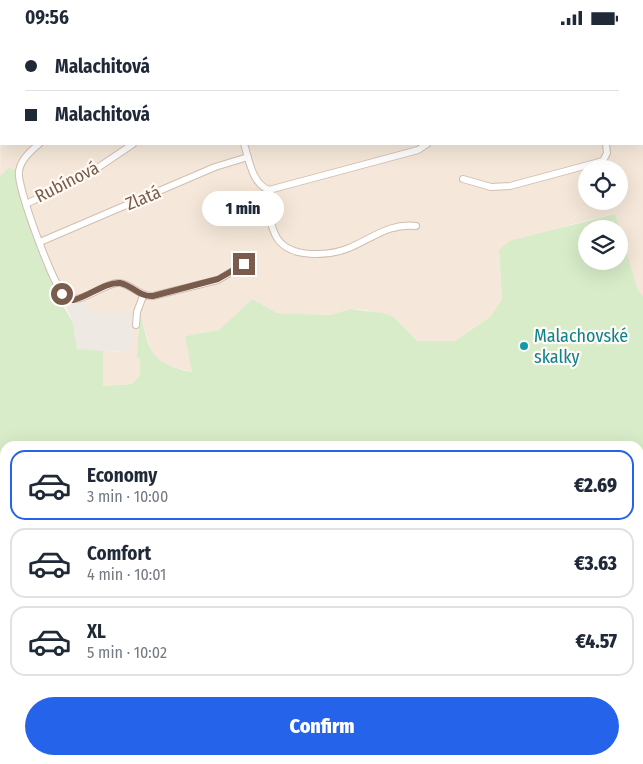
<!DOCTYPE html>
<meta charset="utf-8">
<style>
:root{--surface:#fff;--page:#f2f2f3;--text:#1f2937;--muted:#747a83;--line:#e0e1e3;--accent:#2563eb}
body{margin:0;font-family:"Fira Sans Condensed",sans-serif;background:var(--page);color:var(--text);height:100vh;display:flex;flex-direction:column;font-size:19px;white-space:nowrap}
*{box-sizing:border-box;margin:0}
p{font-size:16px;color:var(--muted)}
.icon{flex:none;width:28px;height:28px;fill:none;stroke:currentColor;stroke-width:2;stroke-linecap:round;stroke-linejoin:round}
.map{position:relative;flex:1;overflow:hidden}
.drawer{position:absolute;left:0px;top:406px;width:644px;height:324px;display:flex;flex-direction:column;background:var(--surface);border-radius:15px 15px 0 0;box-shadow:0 5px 20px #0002}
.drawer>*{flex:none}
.top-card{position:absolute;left:0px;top:0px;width:644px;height:110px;box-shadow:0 5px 20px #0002;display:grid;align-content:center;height:110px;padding:0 25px;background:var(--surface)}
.tools{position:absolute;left:578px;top:125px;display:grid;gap:10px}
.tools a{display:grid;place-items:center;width:50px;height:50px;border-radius:50%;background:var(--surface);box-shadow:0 5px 20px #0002;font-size:25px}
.end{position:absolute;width:22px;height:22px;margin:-11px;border:6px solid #7a5c4d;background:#fff;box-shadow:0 0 0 2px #fff}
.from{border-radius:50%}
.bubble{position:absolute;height:35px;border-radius:18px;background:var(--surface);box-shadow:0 5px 20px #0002;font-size:16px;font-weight:800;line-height:35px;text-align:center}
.top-card b{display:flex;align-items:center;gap:18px;height:48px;font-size:19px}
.top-card b+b{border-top:1px solid var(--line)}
.top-card i{width:12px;height:12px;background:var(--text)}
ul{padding:9px 0 0;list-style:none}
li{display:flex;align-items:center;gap:15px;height:70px;margin:0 10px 8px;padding:0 15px;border:2px solid var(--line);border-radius:15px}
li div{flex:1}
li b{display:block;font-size:19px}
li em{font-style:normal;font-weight:800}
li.selected{border-color:var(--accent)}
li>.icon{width:45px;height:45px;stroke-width:1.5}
.button{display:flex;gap:10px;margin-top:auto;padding:10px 25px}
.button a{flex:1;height:58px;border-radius:30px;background:var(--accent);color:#fff;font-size:20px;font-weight:800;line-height:58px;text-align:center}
.status{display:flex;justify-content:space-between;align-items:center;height:35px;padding:0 25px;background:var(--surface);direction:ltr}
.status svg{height:14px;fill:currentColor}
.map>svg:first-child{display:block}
.residential{fill:#f5e8da;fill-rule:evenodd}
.industrial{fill:#efe9e4}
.green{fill:#d8ecc9;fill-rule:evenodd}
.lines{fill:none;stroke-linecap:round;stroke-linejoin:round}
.stream{stroke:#a5d3da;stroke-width:2}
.street-casing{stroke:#d1beb0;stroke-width:8}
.secondary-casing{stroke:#d6c0b0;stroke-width:11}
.street{stroke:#fff;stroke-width:6}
.secondary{stroke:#fff;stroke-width:9}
.route{stroke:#7a5c4d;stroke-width:6}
.culture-dot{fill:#0f9aa8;stroke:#fffaf3;stroke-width:2}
.labels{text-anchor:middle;stroke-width:4.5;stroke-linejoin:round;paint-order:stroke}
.street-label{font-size:18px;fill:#7a5c4d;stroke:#fffaf3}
.culture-label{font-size:18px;fill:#0d838f;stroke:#fffaf3;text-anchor:start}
</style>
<div class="status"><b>09:56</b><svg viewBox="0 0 49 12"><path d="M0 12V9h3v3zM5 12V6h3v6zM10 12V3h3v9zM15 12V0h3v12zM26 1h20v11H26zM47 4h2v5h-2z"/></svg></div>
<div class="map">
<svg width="643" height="729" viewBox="0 0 643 729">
<rect width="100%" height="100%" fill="#fdf6ec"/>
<g class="residential">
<path d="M 246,0 L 643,0 L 643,261 L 638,255 L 614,179 L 573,189 L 499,215 L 502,264 L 490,282 L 455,306 L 417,306 L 394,282 L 366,275 L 350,274 L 330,280 L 277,278 L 252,264 L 219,295 L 185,301 L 193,337 L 163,329 L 152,319 L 140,279 L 140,340 L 132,349 L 102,351 L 103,316 L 128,317 L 87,277 L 87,264 L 66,272 L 58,261 L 17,152 L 15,135 L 0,141 L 1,78 L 1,109 L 642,109 L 642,1 L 243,1 ZM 586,134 L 619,134 L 619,166 L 586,166 Z"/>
<path d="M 639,536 L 643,536 L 643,689 L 639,700 Z"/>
<path d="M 5,583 L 5,725 L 407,725 L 395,729 L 0,729 L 0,587 L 3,587 Z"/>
<path d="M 448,725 L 605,725 L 586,729 L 459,729 Z"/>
</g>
<path class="industrial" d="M 87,264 L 87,277 L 133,278 L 133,306 L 128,317 L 77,315 L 73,288 L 66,272 Z"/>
<g class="green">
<path d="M 0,0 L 14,1 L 1,1 L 0,79 Z"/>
<path d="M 9,133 L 15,135 L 17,152 L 31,195 L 58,261 L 73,288 L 77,314 L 103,316 L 103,351 L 132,349 L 140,340 L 140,324 L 137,322 L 140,278 C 151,318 148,327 192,337 L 185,301 L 219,295 L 252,264 L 277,278 L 330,280 L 350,274 L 382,278 L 394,282 L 417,306 L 455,306 L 490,282 L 502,264 L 499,215 L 509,206 L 615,179 L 638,255 L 643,261 L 643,501 L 639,500 L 639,411 L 5,411 L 5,583 L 3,587 L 0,587 L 0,141 ZM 586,194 L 619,194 L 619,226 L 586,226 Z"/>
<path d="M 643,689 L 643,729 L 586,729 L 605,725 L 639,725 L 639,700 Z"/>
<path d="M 54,725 L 80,725 L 82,729 L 56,729 Z"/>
<path d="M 407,725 L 448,725 L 459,729 L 395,729 Z"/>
</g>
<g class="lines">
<g class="stream">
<path d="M 639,532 L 643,532"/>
<path d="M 0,575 L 5,568"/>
</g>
<defs>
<g id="street">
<path d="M 434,0 L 434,1"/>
<path d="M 549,0 L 549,1"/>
<path d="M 633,0 L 634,1"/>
<path d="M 613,1 L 618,0"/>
<path d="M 642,34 L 643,36"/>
<path d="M 642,50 L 643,50"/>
<path d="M 39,109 C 31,116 21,124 19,136 C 16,151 54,252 65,262 C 82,270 100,250 117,248 C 130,247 139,262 153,261 L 218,245 L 244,229"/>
<path d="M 244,109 C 249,124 252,149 269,155 L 418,115 L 427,109"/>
<path d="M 463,144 L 491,152 L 510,151 L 603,126 L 607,118 L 606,109"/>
<path d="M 267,154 C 268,169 269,190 277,203 C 290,224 329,221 349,213 C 373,203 389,188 416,191"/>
<path d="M 26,169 L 87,140 L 133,109"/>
<path d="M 40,207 L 215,132 L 248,122"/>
<path d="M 136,290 L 137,277 L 143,261"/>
<path d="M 639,575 L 643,573"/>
<path d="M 0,675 L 5,695"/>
<path d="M 158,729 L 161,725"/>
<path d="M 335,729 L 347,725"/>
</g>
<g id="secondary">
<path d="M 156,0 L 159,1"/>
<path d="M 233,1 L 237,0"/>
</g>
</defs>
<use href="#street" class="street-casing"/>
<use href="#secondary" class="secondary-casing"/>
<use href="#street" class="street"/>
<use href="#secondary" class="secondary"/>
</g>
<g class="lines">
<path class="route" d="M 62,259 L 73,265 C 88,262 105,247 120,248 C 132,250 139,262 153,261 L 218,244 L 244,229"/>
</g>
<circle class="culture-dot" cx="524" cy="311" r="5"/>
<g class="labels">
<g class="street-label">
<text transform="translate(67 147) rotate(-27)" y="6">Rubínová</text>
<text transform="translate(143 163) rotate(-23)" y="6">Zlatá</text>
</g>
<g class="culture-label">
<text x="534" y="307">Malachovské<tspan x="534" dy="21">skalky</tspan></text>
</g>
</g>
</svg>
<div class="tools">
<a><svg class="icon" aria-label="locate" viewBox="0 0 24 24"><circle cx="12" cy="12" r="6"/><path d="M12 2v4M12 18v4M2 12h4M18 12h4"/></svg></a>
<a><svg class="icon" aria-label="layers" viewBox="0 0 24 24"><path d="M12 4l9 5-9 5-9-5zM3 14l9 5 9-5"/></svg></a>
</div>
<i class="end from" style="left:62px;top:259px"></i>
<i class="end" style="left:244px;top:229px"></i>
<div class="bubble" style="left:202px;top:156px;width:82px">1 min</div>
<div class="top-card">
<b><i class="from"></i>Malachitová</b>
<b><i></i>Malachitová</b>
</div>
<section class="drawer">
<ul>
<li class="selected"><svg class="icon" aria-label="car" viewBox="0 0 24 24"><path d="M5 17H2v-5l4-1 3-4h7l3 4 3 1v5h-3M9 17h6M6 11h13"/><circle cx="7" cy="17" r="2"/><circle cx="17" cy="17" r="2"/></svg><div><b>Economy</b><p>3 min · 10:00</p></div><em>€2.69</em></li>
<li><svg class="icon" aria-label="car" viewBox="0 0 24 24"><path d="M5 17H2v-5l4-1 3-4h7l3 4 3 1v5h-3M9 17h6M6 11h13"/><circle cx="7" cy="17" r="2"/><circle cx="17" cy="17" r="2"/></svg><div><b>Comfort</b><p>4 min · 10:01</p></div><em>€3.63</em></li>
<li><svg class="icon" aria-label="car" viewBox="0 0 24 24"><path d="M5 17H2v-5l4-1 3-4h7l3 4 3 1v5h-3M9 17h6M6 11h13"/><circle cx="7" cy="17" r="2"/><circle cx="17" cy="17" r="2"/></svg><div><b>XL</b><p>5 min · 10:02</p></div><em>€4.57</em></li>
</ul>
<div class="button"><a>Confirm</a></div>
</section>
</div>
